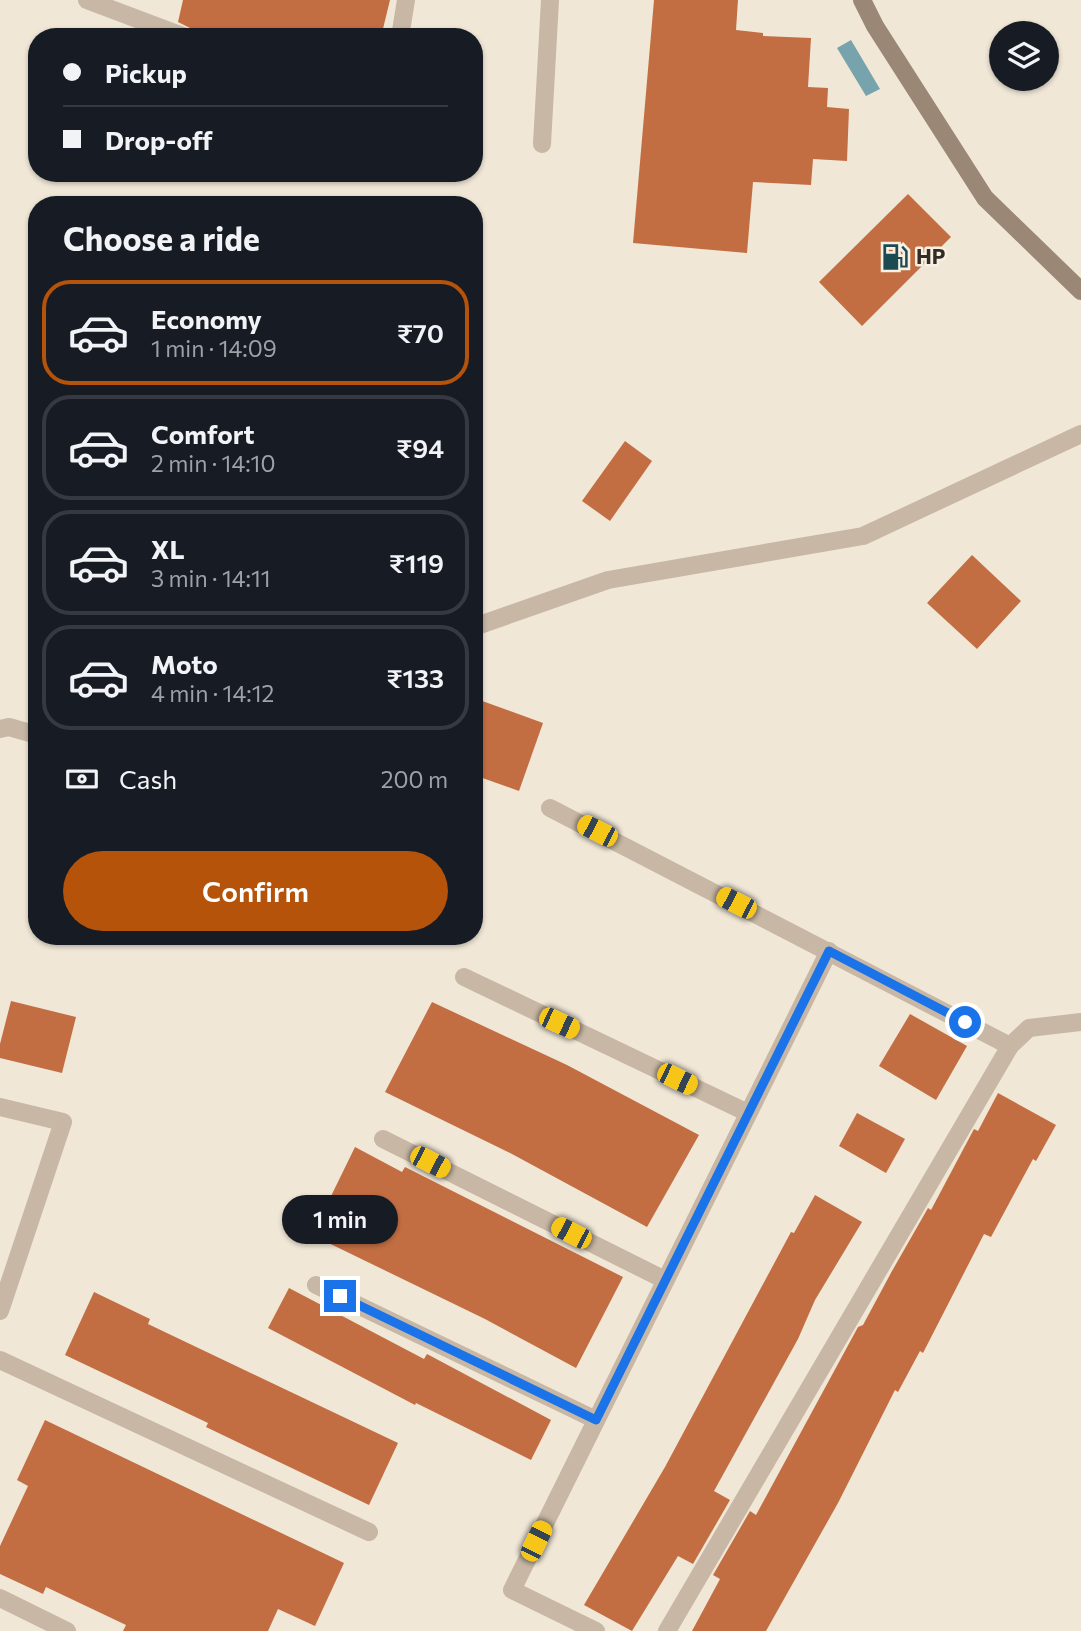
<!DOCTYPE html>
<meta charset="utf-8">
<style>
:root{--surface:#171b24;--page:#20242c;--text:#f1f3f6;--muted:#9ea1a6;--line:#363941;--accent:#b45309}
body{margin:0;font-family:Commissioner,sans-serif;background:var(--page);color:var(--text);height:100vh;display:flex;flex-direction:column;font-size:26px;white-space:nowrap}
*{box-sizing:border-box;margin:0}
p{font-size:23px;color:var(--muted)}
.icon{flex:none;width:38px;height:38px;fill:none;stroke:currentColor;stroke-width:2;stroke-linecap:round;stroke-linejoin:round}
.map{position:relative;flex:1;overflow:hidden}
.sheet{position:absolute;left:28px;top:196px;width:455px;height:749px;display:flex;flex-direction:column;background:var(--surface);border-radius:28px;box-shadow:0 2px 5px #0004}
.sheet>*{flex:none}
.banner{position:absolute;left:28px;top:28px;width:455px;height:154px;border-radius:28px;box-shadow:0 2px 5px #0004;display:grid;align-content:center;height:154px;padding:0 35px;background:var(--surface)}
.buttons{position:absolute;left:989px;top:21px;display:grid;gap:14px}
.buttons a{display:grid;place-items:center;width:70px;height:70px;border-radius:50%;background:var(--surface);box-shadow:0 2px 5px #0004;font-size:35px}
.end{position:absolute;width:32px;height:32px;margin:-16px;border:9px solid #1a73e8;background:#fff;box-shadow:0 0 0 4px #fff}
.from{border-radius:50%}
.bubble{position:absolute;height:49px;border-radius:24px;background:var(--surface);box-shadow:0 2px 5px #0004;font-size:23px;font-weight:600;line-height:49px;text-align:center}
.car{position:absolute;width:21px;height:42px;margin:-21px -10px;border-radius:9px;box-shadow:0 0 5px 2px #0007;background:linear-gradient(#f5c518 24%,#345 0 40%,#f5c518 0 76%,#345 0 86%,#f5c518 0)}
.banner b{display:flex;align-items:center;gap:24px;height:66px;font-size:26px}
.banner b+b{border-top:2px solid var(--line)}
.banner i{width:18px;height:18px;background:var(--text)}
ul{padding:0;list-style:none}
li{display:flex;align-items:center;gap:21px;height:105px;margin:0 14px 10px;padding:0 21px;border:4px solid var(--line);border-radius:28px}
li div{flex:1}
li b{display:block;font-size:26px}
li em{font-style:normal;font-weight:600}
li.current{border-color:var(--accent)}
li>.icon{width:63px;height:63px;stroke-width:1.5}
h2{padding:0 35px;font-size:32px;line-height:84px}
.pay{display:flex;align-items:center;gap:18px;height:77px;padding:0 35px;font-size:26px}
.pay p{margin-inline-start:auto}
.action{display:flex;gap:14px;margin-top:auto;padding:14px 35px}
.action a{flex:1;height:80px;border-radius:42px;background:var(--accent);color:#fff;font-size:28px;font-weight:600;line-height:80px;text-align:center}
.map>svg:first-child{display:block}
.water{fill:#77a4ac}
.building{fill:#c36e42}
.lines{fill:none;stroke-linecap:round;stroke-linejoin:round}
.service{stroke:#c7b7a4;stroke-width:18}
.minor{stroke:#c7b7a4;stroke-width:18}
.secondary{stroke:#9a8775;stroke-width:18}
.route{stroke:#1a73e8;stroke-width:9}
.labels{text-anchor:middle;stroke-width:5;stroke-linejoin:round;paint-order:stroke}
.poi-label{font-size:21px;font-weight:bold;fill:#332b25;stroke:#f8f0e3;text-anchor:start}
</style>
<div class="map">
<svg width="1081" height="1631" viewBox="0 0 1081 1631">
<rect width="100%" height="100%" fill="#f0e7d7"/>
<path class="water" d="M 851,40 L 880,89 L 866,96 L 837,48 Z"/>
<g class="building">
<path d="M 183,0 L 390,0 L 381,37 L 222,37 L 194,30 L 178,22 Z"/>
<path d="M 654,0 L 738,0 L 736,30 L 763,33 L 763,36 L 811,38 L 808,87 L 828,88 L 827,107 L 849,109 L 847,161 L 813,159 L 811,185 L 753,182 L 747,253 L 633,243 Z"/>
<path d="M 908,194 L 951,237 L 862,326 L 819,282 Z"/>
<path d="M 625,441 L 652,461 L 610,521 L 582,501 Z"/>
<path d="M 972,555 L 1021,601 L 977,649 L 927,603 Z"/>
<path d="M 474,698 L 543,723 L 519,791 L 474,775 Z"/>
<path d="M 11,1001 L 76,1017 L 62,1073 L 0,1058 L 0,1044 Z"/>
<path d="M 432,1002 L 567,1065 L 699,1135 L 647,1227 L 512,1154 L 385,1092 Z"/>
<path d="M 910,1014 L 967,1046 L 936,1100 L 879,1066 Z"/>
<path d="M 998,1093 L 1056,1125 L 1036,1161 L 1033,1159 L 991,1237 L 984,1234 L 923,1353 L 920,1351 L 898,1392 L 895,1390 L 838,1503 L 766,1631 L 692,1631 L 720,1579 L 713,1575 L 750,1511 L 756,1515 L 858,1327 L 863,1325 L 892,1271 L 928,1208 L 931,1210 L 974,1129 L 978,1131 Z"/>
<path d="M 857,1113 L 905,1139 L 886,1173 L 839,1146 Z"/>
<path d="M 355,1147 L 402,1172 L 405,1167 L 623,1277 L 576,1368 L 485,1319 L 312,1235 Z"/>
<path d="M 815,1195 L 862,1222 L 815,1300 L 798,1339 L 714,1491 L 730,1500 L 693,1564 L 678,1556 L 632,1631 L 584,1605 L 665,1467 L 791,1232 L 794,1233 Z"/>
<path d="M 289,1288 L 424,1359 L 427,1354 L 551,1420 L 531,1460 L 416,1403 L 415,1405 L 268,1328 Z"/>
<path d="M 94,1292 L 150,1319 L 148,1324 L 398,1443 L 369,1505 L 206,1427 L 208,1423 L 65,1355 Z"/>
<path d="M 45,1420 L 344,1563 L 315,1626 L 278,1609 L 268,1631 L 123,1631 L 126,1625 L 46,1587 L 43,1594 L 0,1574 L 0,1546 L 28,1486 L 17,1480 Z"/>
</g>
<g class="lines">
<g class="service">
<path d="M 87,0 L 185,37"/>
<path d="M 400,37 L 406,0"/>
</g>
<g class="minor">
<path d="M 542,144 L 550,0"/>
<path d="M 474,627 L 608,580 L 863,536 L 1081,434"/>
<path d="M 0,729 L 9,727 L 37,735"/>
<path d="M 550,808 L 1010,1046"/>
<path d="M 464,977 L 748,1113"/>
<path d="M 0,1107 L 63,1122 L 0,1311"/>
<path d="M 383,1139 L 665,1280"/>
<path d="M 316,1285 L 596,1420"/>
<path d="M 0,1360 L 369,1532"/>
<path d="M 0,1598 L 67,1631"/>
<path d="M 596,1631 L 512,1590 L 829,951"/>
<path d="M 667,1631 L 1010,1046 L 1029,1028 L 1081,1022"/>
</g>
<path class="secondary" d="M 862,0 L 875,26 L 985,198 L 1081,291"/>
</g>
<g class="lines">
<path class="route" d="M 340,1296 L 596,1420 L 829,951 L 965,1022"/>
</g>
<defs>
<symbol id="fuel-bare" viewBox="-9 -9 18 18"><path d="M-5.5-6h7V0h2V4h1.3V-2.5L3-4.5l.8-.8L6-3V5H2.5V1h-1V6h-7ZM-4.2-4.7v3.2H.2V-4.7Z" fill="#1c4a53" stroke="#f8f0e3" stroke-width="2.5" paint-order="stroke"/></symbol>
</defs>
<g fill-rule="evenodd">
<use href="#fuel-bare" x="876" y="238" width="38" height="38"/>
</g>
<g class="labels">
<g class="poi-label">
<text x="916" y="264">HP</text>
</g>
</g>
</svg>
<div class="buttons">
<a><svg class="icon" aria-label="layers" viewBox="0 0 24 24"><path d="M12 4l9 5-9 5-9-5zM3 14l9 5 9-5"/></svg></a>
</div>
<i class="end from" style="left:965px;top:1022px"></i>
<i class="end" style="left:340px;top:1296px"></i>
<div class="bubble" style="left:282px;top:1195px;width:116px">1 min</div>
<i class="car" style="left:597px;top:831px;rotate:297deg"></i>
<i class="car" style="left:736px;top:903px;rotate:297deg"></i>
<i class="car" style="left:559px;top:1023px;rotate:115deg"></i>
<i class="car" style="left:677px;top:1079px;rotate:116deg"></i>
<i class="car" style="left:430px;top:1162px;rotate:117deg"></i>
<i class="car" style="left:571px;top:1233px;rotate:297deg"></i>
<i class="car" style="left:536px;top:1541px;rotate:26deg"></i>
<div class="banner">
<b><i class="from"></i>Pickup</b>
<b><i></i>Drop-off</b>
</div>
<section class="sheet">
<h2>Choose a ride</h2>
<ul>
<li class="current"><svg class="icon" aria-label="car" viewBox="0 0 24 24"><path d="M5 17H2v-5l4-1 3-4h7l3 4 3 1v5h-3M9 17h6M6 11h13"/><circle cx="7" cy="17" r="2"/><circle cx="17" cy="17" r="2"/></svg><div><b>Economy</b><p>1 min · 14:09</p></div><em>₹70</em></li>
<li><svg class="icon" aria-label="car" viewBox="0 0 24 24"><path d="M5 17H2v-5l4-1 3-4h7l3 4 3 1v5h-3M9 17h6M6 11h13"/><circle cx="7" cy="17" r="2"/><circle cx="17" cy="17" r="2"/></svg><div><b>Comfort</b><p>2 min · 14:10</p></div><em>₹94</em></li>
<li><svg class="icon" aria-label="car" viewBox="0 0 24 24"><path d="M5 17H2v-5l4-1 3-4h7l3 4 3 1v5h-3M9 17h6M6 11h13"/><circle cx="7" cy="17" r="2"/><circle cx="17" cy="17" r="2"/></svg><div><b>XL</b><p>3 min · 14:11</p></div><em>₹119</em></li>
<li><svg class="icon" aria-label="car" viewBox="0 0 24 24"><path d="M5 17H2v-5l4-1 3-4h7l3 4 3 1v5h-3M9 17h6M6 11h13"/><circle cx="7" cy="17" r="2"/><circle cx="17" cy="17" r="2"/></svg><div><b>Moto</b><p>4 min · 14:12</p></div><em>₹133</em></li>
</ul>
<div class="pay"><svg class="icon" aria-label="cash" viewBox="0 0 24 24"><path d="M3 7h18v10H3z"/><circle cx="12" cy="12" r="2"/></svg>Cash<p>200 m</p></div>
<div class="action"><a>Confirm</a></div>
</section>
</div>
